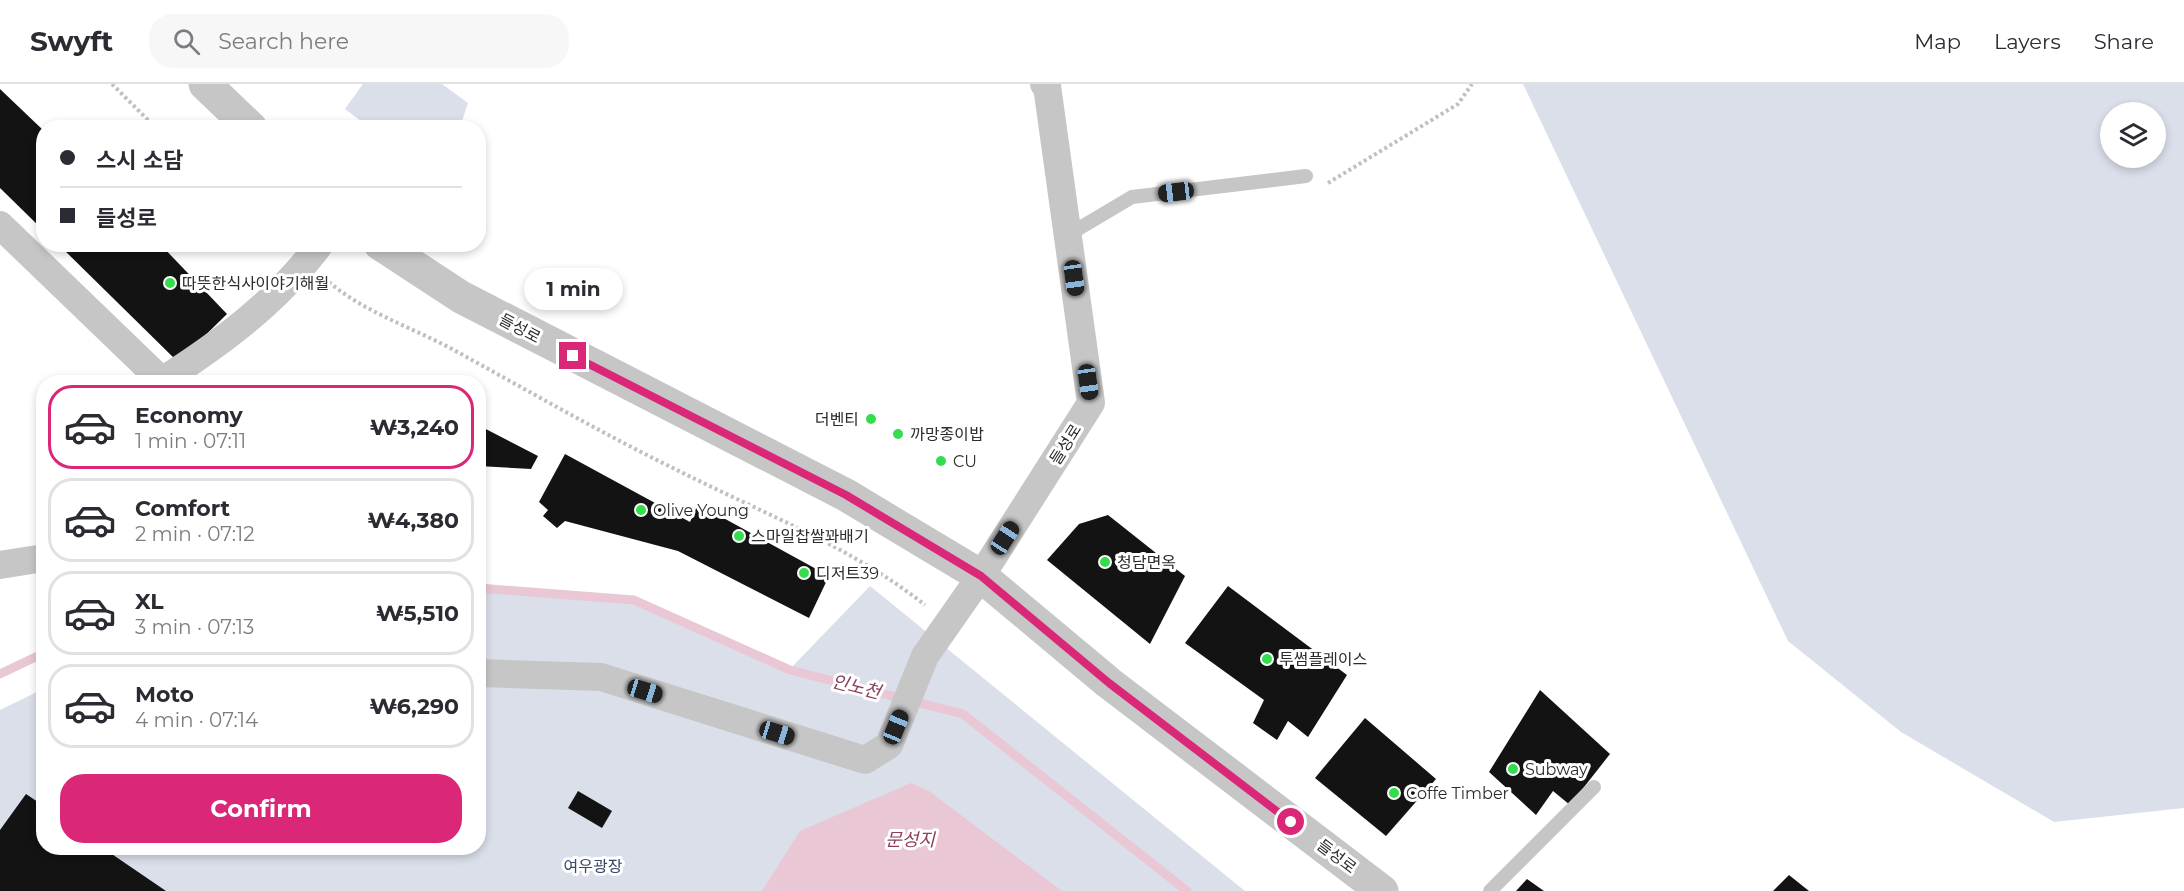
<!DOCTYPE html>
<meta charset="utf-8">
<style>
:root{--surface:#fff;--page:#f7f7f7;--text:#2b2b33;--muted:#7c7c81;--line:#e1e1e2;--accent:#db2777}
body{margin:0;font-family:Montserrat,"Noto Sans KR",sans-serif;background:var(--page);color:var(--text);height:100vh;display:flex;flex-direction:column;font-size:22px;white-space:nowrap}
*{box-sizing:border-box;margin:0}
p{font-size:20px;color:var(--muted)}
.icon{flex:none;width:33px;height:33px;fill:none;stroke:currentColor;stroke-width:2;stroke-linecap:round;stroke-linejoin:round}
.map{position:relative;flex:1;overflow:hidden}
.drawer{position:absolute;left:36px;top:291px;width:450px;height:480px;display:flex;flex-direction:column;background:var(--surface);border-radius:24px;box-shadow:0 3px 9px #0003}
.drawer>*{flex:none}
.hud{position:absolute;left:36px;top:36px;width:450px;height:132px;border-radius:24px;box-shadow:0 3px 9px #0003;display:grid;align-content:center;height:132px;padding:0 24px;background:var(--surface)}
.controls{position:absolute;left:2100px;top:18px;display:grid;gap:12px}
.controls a{display:grid;place-items:center;width:66px;height:66px;border-radius:50%;background:var(--surface);box-shadow:0 3px 9px #0003;font-size:30px}
.end{position:absolute;width:27px;height:27px;margin:-14px;border:8px solid #db2777;background:#fff;box-shadow:0 0 0 3px #fff}
.from{border-radius:50%}
.bubble{position:absolute;height:42px;border-radius:21px;background:var(--surface);box-shadow:0 3px 9px #0003;font-size:20px;font-weight:700;line-height:42px;text-align:center}
.car{position:absolute;width:18px;height:36px;margin:-18px -9px;border-radius:8px;box-shadow:0 0 4px 2px #0007;background:linear-gradient(#222 24%,#8ab4d8 0 40%,#222 0 76%,#8ab4d8 0 86%,#222 0)}
.hud b{display:flex;align-items:center;gap:21px;height:57px;font-size:22px}
.hud b+b{border-top:2px solid var(--line)}
.hud i{width:15px;height:15px;background:var(--text)}
ul{padding:10px 0 0;list-style:none}
li{display:flex;align-items:center;gap:18px;height:84px;margin:0 12px 9px;padding:0 12px;border:3px solid var(--line);border-radius:24px}
li div{flex:1}
li b{display:block;font-size:22px}
li em{font-style:normal;font-weight:700}
li.active{border-color:var(--accent)}
li>.icon{width:54px;height:54px;stroke-width:1.5}
.primary-button{display:flex;gap:12px;margin-top:auto;padding:12px 24px}
.primary-button a{flex:1;height:69px;border-radius:24px;background:var(--accent);color:#fff;font-size:24px;font-weight:700;line-height:69px;text-align:center}
header{display:flex;align-items:center;gap:36px;box-sizing:border-box;height:84px;padding:0 30px;background:var(--surface);border-bottom:2px solid var(--line)}
header strong{font-size:28px}
nav{display:flex;gap:33px;margin-inline-start:auto;font-size:21px}
.search{width:420px;height:54px;background:var(--page);display:flex;align-items:center;gap:15px;box-sizing:border-box;padding:0 21px;border-radius:24px;color:var(--muted);font-size:22px}
.map>svg:first-child{display:block}
.green{fill:#dadfea;fill-rule:evenodd}
.water{fill:#e9c7d4}
.lines{fill:none;stroke-linecap:round;stroke-linejoin:round}
.stream{stroke:#e9c7d4;stroke-width:9}
.building{fill:#131313}
.path{stroke:#c0c0c0;stroke-width:4;stroke-dasharray:3 3;stroke-linecap:butt}
.service{stroke:#c6c6c6;stroke-width:14}
.minor{stroke:#c6c6c6;stroke-width:28}
.tertiary{stroke:#c6c6c6;stroke-width:33}
.route{stroke:#db2777;stroke-width:8}
.poi-dot{fill:#34dd4d;stroke:#fff;stroke-width:2}
.labels{text-anchor:middle;stroke-width:6;stroke-linejoin:round;paint-order:stroke}
.poi-label{font-size:16px;fill:#2c2c2c;stroke:#fff;text-anchor:start}
.street-label{font-size:16px;fill:#2c2c2c;stroke:#fff}
.park-label{font-size:16px;fill:#3c4666;stroke:#fff}
.water-label{font-size:18px;font-style:italic;fill:#8a3e5c;stroke:#fff}
</style>
<header>
<strong>Swyft</strong>
<div class="search"><svg class="icon" aria-label="search" viewBox="0 0 24 24"><circle cx="10" cy="10" r="6"/><path d="M15 15l6 6"/></svg>Search here</div>
<nav><a>Map</a><a>Layers</a><a>Share</a></nav>
</header>
<div class="map">
<svg width="2184" height="807" viewBox="0 0 2184 807">
<rect width="100%" height="100%" fill="#fff"/>
<g class="green">
<path d="M 363,0 L 442,0 L 468,19 L 460,43 L 369,43 L 345,25 Z"/>
<path d="M 1523,0 L 2184,0 L 2184,724 L 2054,738 L 1901,648 L 1788,557 ZM 2156,28 L 2156,74 L 2110,74 L 2110,28 Z"/>
<path d="M 870,502 L 1245,807 L 0,807 L 0,626 L 43,605 L 44,764 L 478,764 L 479,504 L 634,516 L 790,585 Z"/>
</g>
<path class="water" d="M 911,699 L 929,707 L 1062,807 L 762,807 L 800,747 Z"/>
<g class="lines">
<g class="stream">
<path d="M 478,504 L 634,516 L 790,586 L 963,630 L 1187,807"/>
<path d="M 0,590 L 44,569"/>
</g>
</g>
<g class="building">
<path d="M 0,5 L 44,47 L 44,147 L 0,104 Z"/>
<path d="M 58,160 L 160,160 L 227,230 L 178,278 Z"/>
<path d="M 478,341 L 538,372 L 531,385 L 478,382 Z"/>
<path d="M 565,370 L 690,438 L 698,420 L 829,492 L 809,534 L 678,467 L 565,437 L 557,444 L 543,432 L 548,426 L 539,418 Z"/>
<path d="M 1108,431 L 1185,492 L 1150,560 L 1047,476 L 1079,440 Z"/>
<path d="M 1228,502 L 1347,591 L 1308,653 L 1288,637 L 1277,656 L 1253,639 L 1264,616 L 1185,559 Z"/>
<path d="M 1540,606 L 1610,670 L 1570,721 L 1553,707 L 1536,731 L 1489,688 Z"/>
<path d="M 1365,634 L 1436,695 L 1386,752 L 1315,694 Z"/>
<path d="M 578,707 L 612,727 L 602,744 L 568,724 Z"/>
<path d="M 26,710 L 44,722 L 44,764 L 103,764 L 166,807 L 0,807 L 0,746 Z"/>
<path d="M 1789,791 L 1809,807 L 1773,807 Z"/>
<path d="M 1527,795 L 1544,807 L 1516,807 Z"/>
</g>
<g class="lines">
<g class="path">
<path d="M 112,0 L 156,44"/>
<path d="M 1328,99 L 1458,20 L 1472,0"/>
<path d="M 329,198 C 364,228 411,243 452,265 C 527,306 601,349 677,386 C 760,428 852,463 925,521"/>
</g>
<g class="service">
<path d="M 1068,151 L 1132,113 L 1306,92"/>
<path d="M 1490,807 L 1594,703"/>
</g>
<g class="minor">
<path d="M 0,141 L 162,297"/>
<path d="M 160,298 C 220,260 277,218 320,160"/>
<path d="M 0,481 L 44,474"/>
<path d="M 478,589 L 601,593 L 865,676 L 889,661 L 925,572 L 981,492 L 1091,319 L 1047,2 L 1044,0"/>
</g>
<g class="tertiary">
<path d="M 205,0 L 251,44"/>
<path d="M 380,160 L 461,213 L 846,411 L 981,492 L 1109,599 L 1382,807"/>
</g>
</g>
<g class="lines">
<path class="route" d="M 573,272 L 846,411 L 981,492 L 1109,599 L 1291,738"/>
</g>
<g class="poi-dot">
<circle cx="170" cy="199" r="6"/>
<circle cx="871" cy="335" r="6"/>
<circle cx="898" cy="350" r="6"/>
<circle cx="941" cy="377" r="6"/>
<circle cx="641" cy="426" r="6"/>
<circle cx="739" cy="452" r="6"/>
<circle cx="1105" cy="478" r="6"/>
<circle cx="804" cy="489" r="6"/>
<circle cx="1267" cy="575" r="6"/>
<circle cx="1513" cy="685" r="6"/>
<circle cx="1394" cy="709" r="6"/>
</g>
<g class="labels">
<g class="poi-label">
<text x="182" y="205">따뜻한식사이야기해월</text>
<text x="859" y="341" text-anchor="end">더벤티</text>
<text x="910" y="356">까망종이밥</text>
<text x="953" y="383">CU</text>
<text x="653" y="432">Olive Young</text>
<text x="751" y="458">스마일찹쌀꽈배기</text>
<text x="1117" y="484">청담면옥</text>
<text x="816" y="495">디저트39</text>
<text x="1279" y="581">투썸플레이스</text>
<text x="1525" y="691">Subway</text>
<text x="1406" y="715">Coffe Timber</text>
</g>
<g class="street-label">
<text transform="translate(520 244) rotate(28)" y="6">들성로</text>
<text transform="translate(1065 360) rotate(-58)" y="6">들성로</text>
<text transform="translate(1337 772) rotate(37)" y="6">들성로</text>
</g>
<g class="park-label">
<text x="593" y="788">여우광장</text>
</g>
<g class="water-label">
<text transform="translate(856 603) rotate(14)" y="6">인노천</text>
<text x="910" y="762">문성지</text>
</g>
</g>
</svg>
<div class="controls">
<a><svg class="icon" aria-label="layers" viewBox="0 0 24 24"><path d="M12 4l9 5-9 5-9-5zM3 14l9 5 9-5"/></svg></a>
</div>
<i class="end from" style="left:1291px;top:738px"></i>
<i class="end" style="left:573px;top:272px"></i>
<div class="bubble" style="left:524px;top:184px;width:99px">1 min</div>
<i class="car" style="left:1176px;top:108px;rotate:263deg"></i>
<i class="car" style="left:1074px;top:194px;rotate:172deg"></i>
<i class="car" style="left:1088px;top:298px;rotate:172deg"></i>
<i class="car" style="left:1005px;top:454px;rotate:33deg"></i>
<i class="car" style="left:645px;top:607px;rotate:107deg"></i>
<i class="car" style="left:896px;top:643px;rotate:22deg"></i>
<i class="car" style="left:777px;top:649px;rotate:107deg"></i>
<div class="hud">
<b><i class="from"></i>스시 소담</b>
<b><i></i>들성로</b>
</div>
<section class="drawer">
<ul>
<li class="active"><svg class="icon" aria-label="car" viewBox="0 0 24 24"><path d="M5 17H2v-5l4-1 3-4h7l3 4 3 1v5h-3M9 17h6M6 11h13"/><circle cx="7" cy="17" r="2"/><circle cx="17" cy="17" r="2"/></svg><div><b>Economy</b><p>1 min · 07:11</p></div><em>₩3,240</em></li>
<li><svg class="icon" aria-label="car" viewBox="0 0 24 24"><path d="M5 17H2v-5l4-1 3-4h7l3 4 3 1v5h-3M9 17h6M6 11h13"/><circle cx="7" cy="17" r="2"/><circle cx="17" cy="17" r="2"/></svg><div><b>Comfort</b><p>2 min · 07:12</p></div><em>₩4,380</em></li>
<li><svg class="icon" aria-label="car" viewBox="0 0 24 24"><path d="M5 17H2v-5l4-1 3-4h7l3 4 3 1v5h-3M9 17h6M6 11h13"/><circle cx="7" cy="17" r="2"/><circle cx="17" cy="17" r="2"/></svg><div><b>XL</b><p>3 min · 07:13</p></div><em>₩5,510</em></li>
<li><svg class="icon" aria-label="car" viewBox="0 0 24 24"><path d="M5 17H2v-5l4-1 3-4h7l3 4 3 1v5h-3M9 17h6M6 11h13"/><circle cx="7" cy="17" r="2"/><circle cx="17" cy="17" r="2"/></svg><div><b>Moto</b><p>4 min · 07:14</p></div><em>₩6,290</em></li>
</ul>
<div class="primary-button"><a>Confirm</a></div>
</section>
</div>
